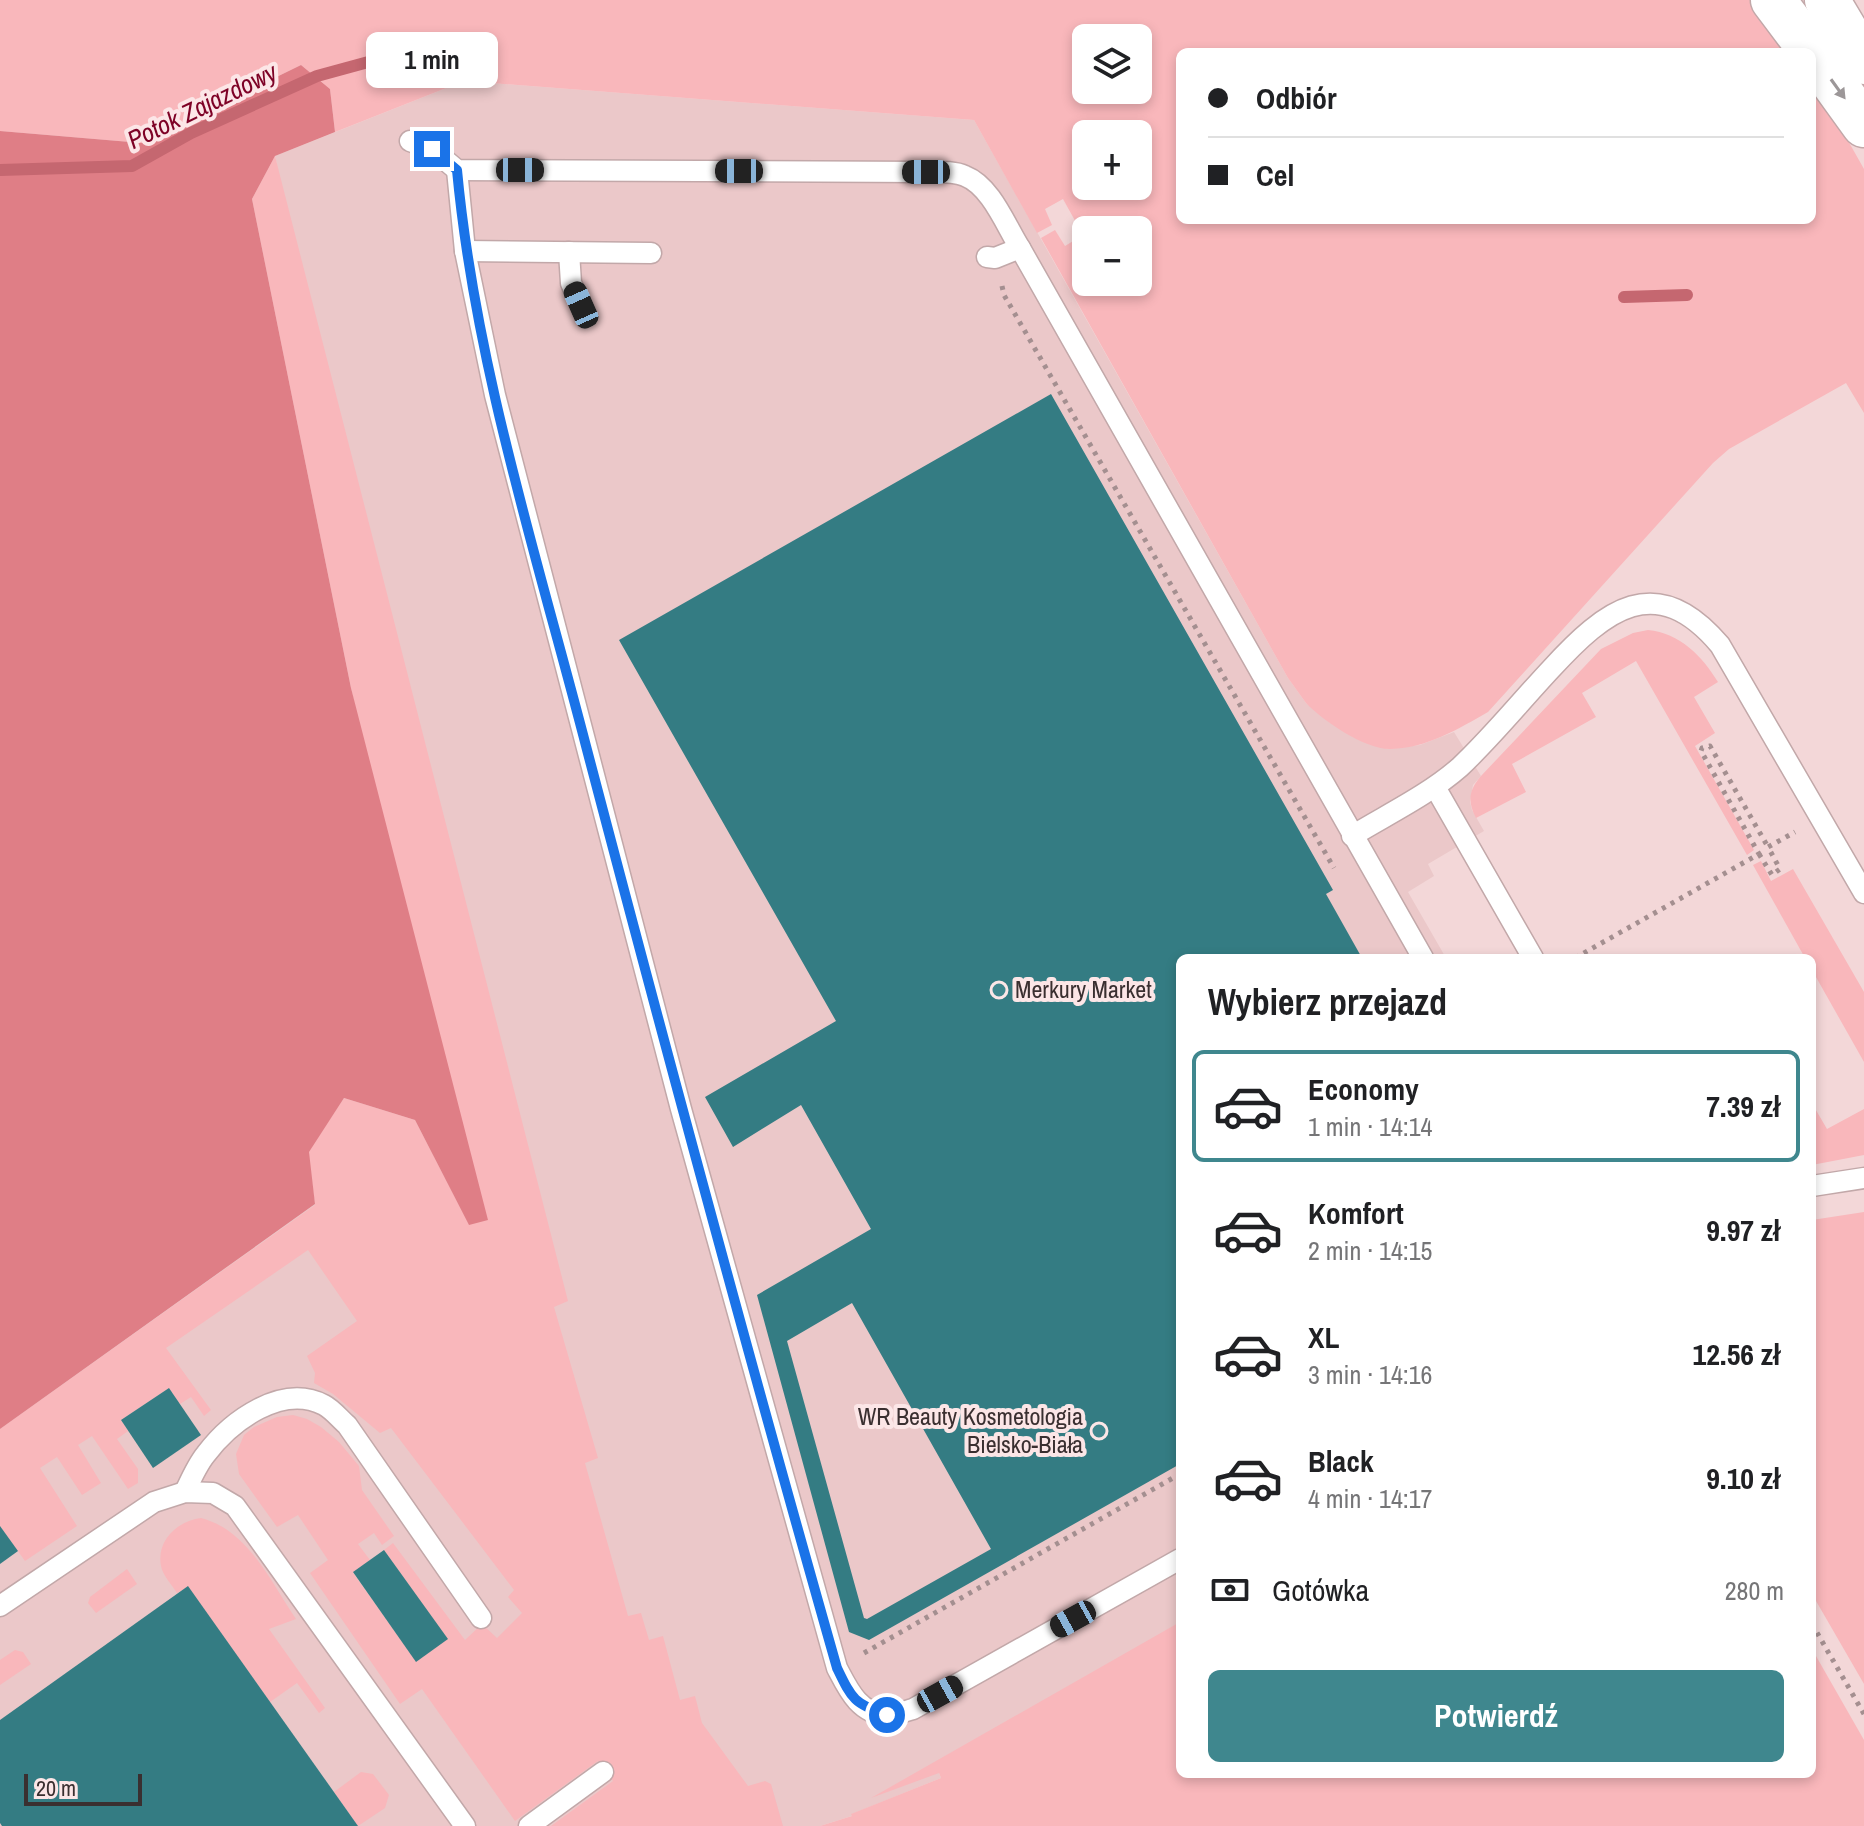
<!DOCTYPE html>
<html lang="pl">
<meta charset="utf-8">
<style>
:root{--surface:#fff;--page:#f6f6f6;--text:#202124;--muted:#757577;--line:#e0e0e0;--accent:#3f878e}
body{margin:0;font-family:"Archivo Narrow",sans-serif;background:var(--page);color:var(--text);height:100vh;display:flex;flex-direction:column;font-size:30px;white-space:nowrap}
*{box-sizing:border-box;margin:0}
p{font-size:26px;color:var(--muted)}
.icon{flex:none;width:44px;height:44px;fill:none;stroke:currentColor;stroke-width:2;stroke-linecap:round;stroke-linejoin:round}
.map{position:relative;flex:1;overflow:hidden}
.panel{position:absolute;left:1176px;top:954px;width:640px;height:824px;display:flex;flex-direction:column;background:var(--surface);border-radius:12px;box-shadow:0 4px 12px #0003}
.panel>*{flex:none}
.guide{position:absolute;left:1176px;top:48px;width:640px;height:176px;border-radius:12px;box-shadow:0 4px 12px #0003;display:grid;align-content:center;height:176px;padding:0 32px;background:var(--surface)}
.tools{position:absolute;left:1072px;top:24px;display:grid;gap:16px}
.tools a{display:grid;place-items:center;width:80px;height:80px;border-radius:12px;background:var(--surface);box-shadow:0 4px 12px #0003;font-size:40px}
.scale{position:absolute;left:24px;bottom:20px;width:118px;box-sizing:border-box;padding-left:8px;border:4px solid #3a2f30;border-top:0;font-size:22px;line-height:28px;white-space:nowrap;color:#3a2f30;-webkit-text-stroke:6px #fce6e7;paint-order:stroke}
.end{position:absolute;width:36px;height:36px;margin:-18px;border:10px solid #1a73e8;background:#fff;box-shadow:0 0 0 4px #fff}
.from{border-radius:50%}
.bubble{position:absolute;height:56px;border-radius:12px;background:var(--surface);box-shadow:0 4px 12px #0003;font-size:26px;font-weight:800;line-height:56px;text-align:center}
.car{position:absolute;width:24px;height:48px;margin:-24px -12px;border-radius:10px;box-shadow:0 0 6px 2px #0007;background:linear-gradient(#222 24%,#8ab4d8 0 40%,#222 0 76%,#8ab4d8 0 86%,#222 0)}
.guide b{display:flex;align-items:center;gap:28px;height:76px;font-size:30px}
.guide b+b{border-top:2px solid var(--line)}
.guide i{width:20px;height:20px;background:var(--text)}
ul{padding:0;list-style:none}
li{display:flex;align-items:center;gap:24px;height:112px;margin:0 16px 12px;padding:0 16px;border:4px solid transparent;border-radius:12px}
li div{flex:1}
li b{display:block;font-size:30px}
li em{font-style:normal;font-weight:800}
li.current{border-color:var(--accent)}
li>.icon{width:72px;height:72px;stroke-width:1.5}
h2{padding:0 32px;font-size:36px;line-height:96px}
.pay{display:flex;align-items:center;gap:20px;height:88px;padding:0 32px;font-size:30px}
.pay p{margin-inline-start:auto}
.button{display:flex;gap:16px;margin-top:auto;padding:16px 32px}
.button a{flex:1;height:92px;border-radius:12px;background:var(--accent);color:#fff;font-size:32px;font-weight:800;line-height:92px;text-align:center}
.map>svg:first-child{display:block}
.built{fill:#ebc8c9}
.green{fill:#f9b7bb;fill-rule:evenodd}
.forest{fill:#df7e86}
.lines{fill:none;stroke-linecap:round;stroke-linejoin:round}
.stream{stroke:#c56770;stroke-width:12}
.building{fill:#347c83;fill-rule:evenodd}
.lane-casing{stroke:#c2a8a9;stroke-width:23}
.secondary-casing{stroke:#c2a8a9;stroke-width:47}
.highway-casing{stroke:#c2a8a9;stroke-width:47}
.path{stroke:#a48f90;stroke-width:5;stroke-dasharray:4 6;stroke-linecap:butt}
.lane{stroke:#fff;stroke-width:20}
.secondary{stroke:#fff;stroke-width:44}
.highway{stroke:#fff;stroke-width:44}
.oneway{fill:#9c9798}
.route{stroke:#1a73e8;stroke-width:10}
.poi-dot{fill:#3f878e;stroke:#fce6e7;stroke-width:3}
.labels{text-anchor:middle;stroke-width:8;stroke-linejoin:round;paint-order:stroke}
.poi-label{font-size:24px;fill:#3a2f30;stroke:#fce6e7;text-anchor:start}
.water-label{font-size:26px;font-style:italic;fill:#7e0226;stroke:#fce6e7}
</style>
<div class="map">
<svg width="1864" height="1826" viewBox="0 0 1864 1826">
<rect width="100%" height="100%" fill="#f3d7d8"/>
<path class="built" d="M 464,81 L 974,120 L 1288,678 L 1306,703 L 1329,722 L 1358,739 L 1388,749 L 1420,745 L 1454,732 L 1481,776 L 1473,785 L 1470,802 L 1472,810 L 1484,831 L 1428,864 L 1434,876 L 1408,892 L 1446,958 L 1180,958 L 1180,1634 L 939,1773 L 941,1778 L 852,1814 L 852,1816 L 820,1826 L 0,1826 L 0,1429 L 315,1204 L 556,1542 L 275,156 Z"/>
<g class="green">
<path d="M 0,0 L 1756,0 L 1797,52 L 1180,52 L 1180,220 L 1812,220 L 1812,77 L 1864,169 L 1864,413 L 1846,383 L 1729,449 L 1713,463 L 1488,712 C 1458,729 1427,748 1391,749 C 1366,750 1323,721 1306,703 C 1300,695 1294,686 1288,678 L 1041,238 L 1055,230 L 1065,246 L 1083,235 L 1063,199 L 1045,209 L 1052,225 L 1037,233 L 974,120 L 464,81 L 335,132 L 330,89 L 301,65 L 142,143 L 0,131 ZM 1086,38 L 1138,38 L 1138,90 L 1086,90 ZM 1086,134 L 1138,134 L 1138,186 L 1086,186 ZM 1086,230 L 1138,230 L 1138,282 L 1086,282 Z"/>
<path d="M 275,156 L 568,1301 L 554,1307 L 598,1458 L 585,1463 L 628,1616 L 641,1613 L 649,1640 L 663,1636 L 680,1700 L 695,1696 L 702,1723 L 748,1786 L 765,1781 L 771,1784 L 783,1826 L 551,1826 L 613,1781 L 598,1761 L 515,1821 L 422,1689 L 400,1704 L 310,1573 L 328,1560 L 298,1515 L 277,1527 L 239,1474 L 236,1454 L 244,1435 L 254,1427 L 277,1417 L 293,1415 L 307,1419 L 321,1427 L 339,1442 L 359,1466 L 362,1490 L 394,1536 L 382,1545 L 374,1533 L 358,1544 L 370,1560 L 353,1573 L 416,1661 L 447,1639 L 384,1550 L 393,1543 L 465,1640 L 482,1624 L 497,1638 L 522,1613 L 508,1597 L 514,1590 L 391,1428 L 380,1433 L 333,1394 L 314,1383 L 315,1373 L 307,1356 L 357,1321 L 308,1250 L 166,1348 L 211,1410 L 204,1416 L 191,1397 L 180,1404 L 169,1388 L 121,1420 L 128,1431 L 117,1439 L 138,1469 L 138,1483 L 128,1489 L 92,1436 L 78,1445 L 101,1483 L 82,1495 L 57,1457 L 40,1468 L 77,1526 L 25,1561 L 0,1526 L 0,1429 L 315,1205 L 308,1152 L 344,1098 L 415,1120 L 469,1224 L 351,688 L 252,199 Z"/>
<path d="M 1648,630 C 1680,633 1702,656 1718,682 L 1694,697 L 1715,733 L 1695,746 L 1754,850 L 1747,855 L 1636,661 L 1582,693 L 1596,717 L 1512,764 L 1526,792 L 1476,818 C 1467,801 1469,790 1481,776 L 1601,649 L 1633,633 Z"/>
<path d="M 1761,861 L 1771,881 L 1793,869 L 1864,992 L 1864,1062 L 1812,970 L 1812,958 L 1805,958 L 1753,865 Z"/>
<path d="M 1813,1105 L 1827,1129 L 1864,1109 L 1864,1155 L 1812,1165 Z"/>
<path d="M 1864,1212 L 1864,1684 L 1812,1594 L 1812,1220 Z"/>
<path d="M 201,1518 C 248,1530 271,1582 296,1619 L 269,1629 L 325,1708 L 319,1713 L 297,1683 L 270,1702 L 188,1587 L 177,1593 C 172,1585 163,1576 161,1566 C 156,1540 178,1521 201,1518 Z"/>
<path d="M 127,1569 L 137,1584 L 96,1613 L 88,1603 L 90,1597 Z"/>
<path d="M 1180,1622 L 1180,1774 L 1812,1774 L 1812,1649 L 1864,1740 L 1864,1826 L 820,1826 L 852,1816 L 851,1814 L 941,1778 L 939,1773 L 871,1798 Z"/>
<path d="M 15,1650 L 23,1652 L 31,1664 L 0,1685 L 0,1660 Z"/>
<path d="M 361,1772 L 373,1774 L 389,1795 L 385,1808 L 358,1826 L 334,1792 Z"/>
</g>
<path class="forest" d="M 301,65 L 330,89 L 335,132 L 275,156 L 252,199 L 351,688 L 488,1220 L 469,1225 L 415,1120 L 344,1098 L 309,1152 L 315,1204 L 0,1429 L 0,131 L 142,143 Z"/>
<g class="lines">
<g class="stream">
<path d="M 0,170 L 132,166 L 191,133 L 317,76 L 372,61"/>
<path d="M 1624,297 L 1687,295"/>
</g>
</g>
<g class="building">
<path d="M 1051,394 L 1333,890 L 1326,894 L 1362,958 L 1180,958 L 1180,1464 L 869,1640 L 849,1632 L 757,1295 L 871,1229 L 801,1105 L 733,1147 L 705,1097 L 836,1021 L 619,640 ZM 852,1303 L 991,1549 L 867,1619 L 864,1618 L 787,1341 Z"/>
<path d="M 169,1388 L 201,1435 L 153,1468 L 121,1420 Z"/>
<path d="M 0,1526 L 18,1551 L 0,1564 Z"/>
<path d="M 384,1550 L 448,1639 L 416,1662 L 353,1572 Z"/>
<path d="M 188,1586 L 358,1826 L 2,1826 L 0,1823 L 0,1720 Z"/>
</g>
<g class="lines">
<defs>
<g id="lane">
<path d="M 410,141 L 432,149 L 457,170 L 926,172 C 939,172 954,171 965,176 C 991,186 1006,226 1020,248"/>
<path d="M 457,170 L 465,251 L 495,395 L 681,1109 L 837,1668 C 848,1689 859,1714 887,1715 C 895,1716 905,1711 913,1709 L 1180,1559"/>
<path d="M 465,251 L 651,253"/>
<path d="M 569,252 L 571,283 L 581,305"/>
<path d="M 987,257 L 995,258 L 1020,248 L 1423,958"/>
<path d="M 1435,787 L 1533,958"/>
<path d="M 1352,836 C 1388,814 1428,795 1460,767 C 1492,737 1521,701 1551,669 C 1605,610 1656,569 1720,645 L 1864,893"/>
<path d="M 1812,1186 L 1864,1178"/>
<path d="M 185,1492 C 191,1479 197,1465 206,1454 C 231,1421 282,1383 324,1405 C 332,1409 340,1419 347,1425 L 481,1618"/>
<path d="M 0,1606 L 154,1502 L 185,1492 L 213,1493 L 235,1506 L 465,1826"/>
<path d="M 529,1826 L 603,1772"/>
</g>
<path id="secondary" d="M 1827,0 L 1864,62"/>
<g id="highway">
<path d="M 1773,0 L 1812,52"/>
<path d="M 1812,53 L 1864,125"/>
</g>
</defs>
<use href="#lane" class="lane-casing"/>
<use href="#secondary" class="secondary-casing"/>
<use href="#highway" class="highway-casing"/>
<g class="path">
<path d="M 1002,286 L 1004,295 L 1334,868"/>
<path d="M 1759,854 L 1772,875 L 1780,869 L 1768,847 L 1795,832"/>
<path d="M 1575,958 L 1759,854 L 1701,751 L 1702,748 L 1710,746 L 1768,847"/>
<path d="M 1812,1624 L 1864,1714"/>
<path d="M 864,1653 L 1180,1474"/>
</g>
<use href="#lane" class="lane"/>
<use href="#secondary" class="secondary"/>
<use href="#highway" class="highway"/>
</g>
<defs><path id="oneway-solid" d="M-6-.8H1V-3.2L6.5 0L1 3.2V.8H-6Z" transform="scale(2)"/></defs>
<use class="oneway" href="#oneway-solid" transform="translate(1838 89) rotate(54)"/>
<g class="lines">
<path class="route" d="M 432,149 L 457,170 C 475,364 537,557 586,746 C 667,1054 750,1362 837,1668 C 852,1699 854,1704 887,1715"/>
</g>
<g class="poi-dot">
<circle cx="999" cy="990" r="8"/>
<circle cx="1099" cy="1431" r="8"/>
</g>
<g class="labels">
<g class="poi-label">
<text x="1015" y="998">Merkury Market</text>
<text x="1083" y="1425" text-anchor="end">WR Beauty Kosmetologia<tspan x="1083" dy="28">Bielsko-Biała</tspan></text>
</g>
<g class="water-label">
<text transform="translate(202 106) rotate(-26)" y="9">Potok Zajazdowy</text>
</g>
</g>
</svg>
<div class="tools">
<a><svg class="icon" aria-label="layers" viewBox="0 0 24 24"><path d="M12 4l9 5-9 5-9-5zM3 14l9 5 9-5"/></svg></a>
<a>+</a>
<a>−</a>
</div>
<div class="scale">20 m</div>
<i class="end from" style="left:887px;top:1715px"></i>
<i class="end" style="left:432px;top:149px"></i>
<div class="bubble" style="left:366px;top:32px;width:132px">1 min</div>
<i class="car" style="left:520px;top:170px;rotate:90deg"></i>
<i class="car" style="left:739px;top:171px;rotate:270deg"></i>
<i class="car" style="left:926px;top:172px;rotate:270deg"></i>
<i class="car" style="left:581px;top:305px;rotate:336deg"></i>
<i class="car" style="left:1073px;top:1619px;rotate:241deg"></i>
<i class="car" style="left:940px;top:1694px;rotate:61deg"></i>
<div class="guide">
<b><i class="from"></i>Odbiór</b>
<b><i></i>Cel</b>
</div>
<section class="panel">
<h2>Wybierz przejazd</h2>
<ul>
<li class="current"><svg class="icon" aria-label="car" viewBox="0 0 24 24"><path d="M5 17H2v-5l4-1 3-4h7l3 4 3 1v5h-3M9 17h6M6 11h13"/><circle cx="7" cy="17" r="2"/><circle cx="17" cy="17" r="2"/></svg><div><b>Economy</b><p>1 min · 14:14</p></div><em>7.39 zł</em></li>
<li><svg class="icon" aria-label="car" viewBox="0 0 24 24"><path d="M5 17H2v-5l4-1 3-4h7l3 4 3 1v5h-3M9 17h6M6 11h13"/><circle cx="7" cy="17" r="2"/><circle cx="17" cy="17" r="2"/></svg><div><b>Komfort</b><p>2 min · 14:15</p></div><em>9.97 zł</em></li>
<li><svg class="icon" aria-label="car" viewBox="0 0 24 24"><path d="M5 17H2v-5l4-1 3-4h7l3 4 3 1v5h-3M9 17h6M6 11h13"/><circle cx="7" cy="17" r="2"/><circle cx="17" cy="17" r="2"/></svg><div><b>XL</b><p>3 min · 14:16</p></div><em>12.56 zł</em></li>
<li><svg class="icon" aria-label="car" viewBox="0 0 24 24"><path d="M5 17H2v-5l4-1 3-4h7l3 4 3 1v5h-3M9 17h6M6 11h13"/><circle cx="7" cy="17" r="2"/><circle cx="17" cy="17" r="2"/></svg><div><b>Black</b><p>4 min · 14:17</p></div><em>9.10 zł</em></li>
</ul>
<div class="pay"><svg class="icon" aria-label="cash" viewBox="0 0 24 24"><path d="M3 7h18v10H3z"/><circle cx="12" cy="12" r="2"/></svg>Gotówka<p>280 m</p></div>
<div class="button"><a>Potwierdź</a></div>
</section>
</div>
